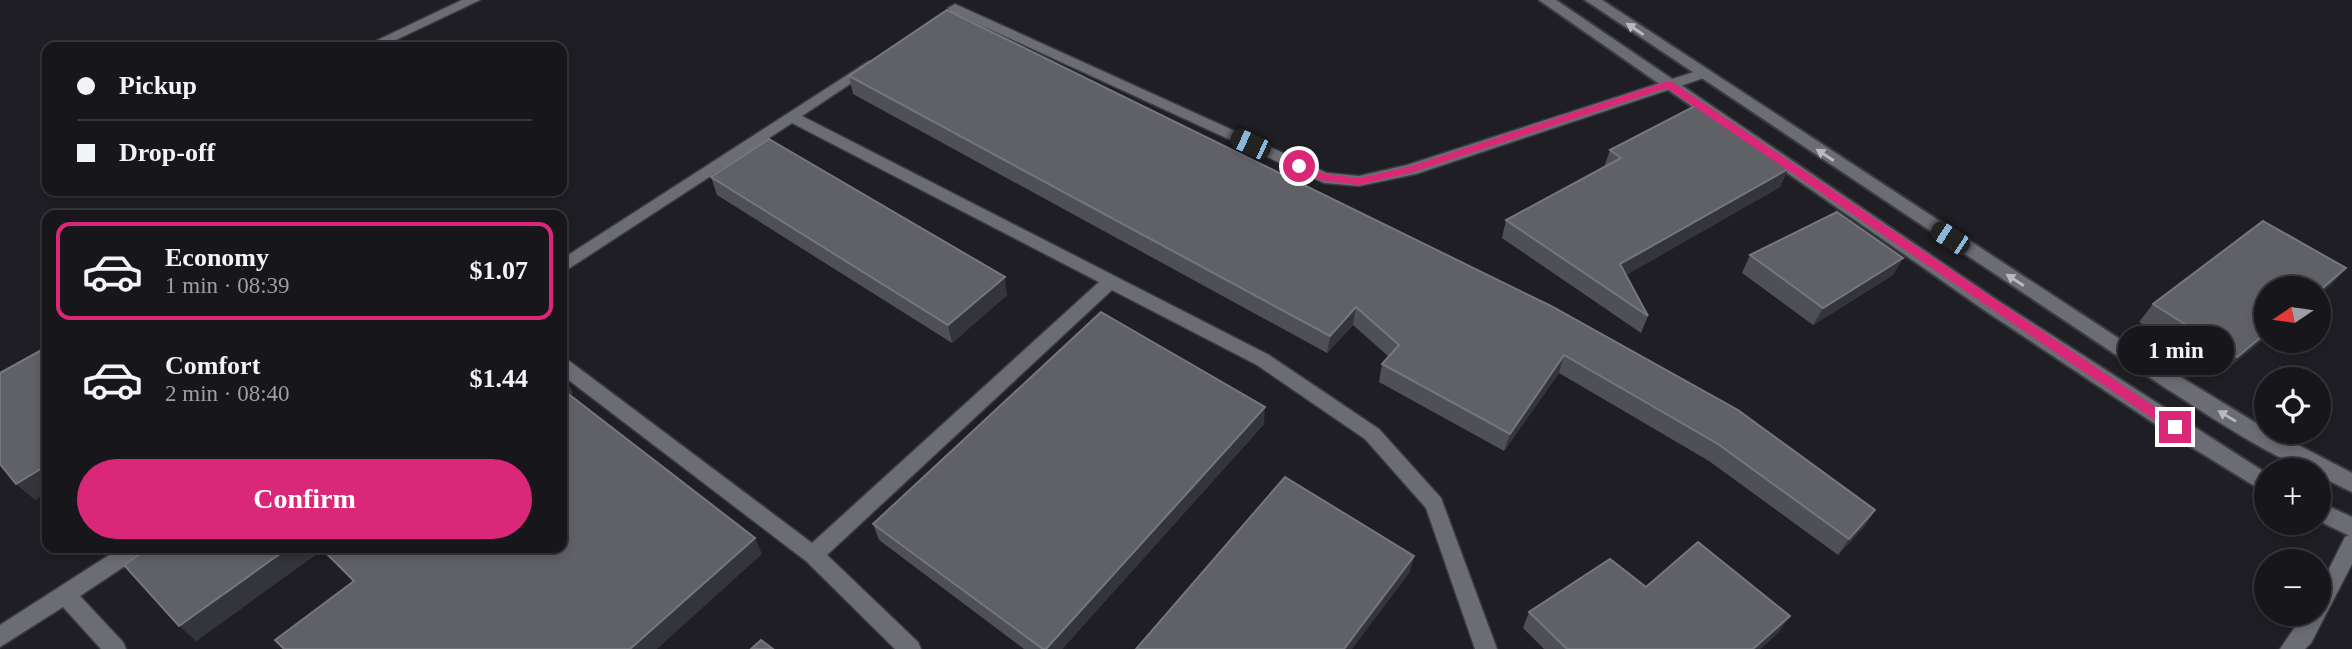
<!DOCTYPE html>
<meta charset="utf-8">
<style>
:root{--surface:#16161b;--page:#1f1f24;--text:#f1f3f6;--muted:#9e9fa3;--line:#35353a;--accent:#db2777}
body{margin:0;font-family:Georgia,serif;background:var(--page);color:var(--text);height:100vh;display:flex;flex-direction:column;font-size:26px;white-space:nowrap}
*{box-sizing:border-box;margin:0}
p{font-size:23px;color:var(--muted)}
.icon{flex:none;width:38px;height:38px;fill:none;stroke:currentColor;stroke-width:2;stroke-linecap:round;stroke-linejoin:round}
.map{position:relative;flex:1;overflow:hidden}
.panel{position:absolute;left:42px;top:210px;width:525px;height:343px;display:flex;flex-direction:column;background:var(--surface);border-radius:14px;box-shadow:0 4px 10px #0003,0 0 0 2px var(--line)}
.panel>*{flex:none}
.guide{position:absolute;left:42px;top:42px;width:525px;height:154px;border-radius:14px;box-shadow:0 4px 10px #0003,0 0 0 2px var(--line);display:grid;align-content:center;height:154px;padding:0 35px;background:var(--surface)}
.needle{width:46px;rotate:257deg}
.fabs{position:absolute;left:2254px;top:276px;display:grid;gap:14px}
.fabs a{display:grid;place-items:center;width:77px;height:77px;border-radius:50%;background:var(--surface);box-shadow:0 4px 10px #0003,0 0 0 2px var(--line);font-size:35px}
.end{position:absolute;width:32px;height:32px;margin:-16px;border:9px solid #db2777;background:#fff;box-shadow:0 0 0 4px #fff}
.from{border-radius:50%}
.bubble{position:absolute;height:49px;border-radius:24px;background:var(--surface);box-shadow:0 4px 10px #0003,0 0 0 2px var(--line);font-size:23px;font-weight:600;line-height:49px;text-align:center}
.car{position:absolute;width:21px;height:42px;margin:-21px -10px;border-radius:9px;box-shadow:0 0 5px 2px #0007;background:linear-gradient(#222 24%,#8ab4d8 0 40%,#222 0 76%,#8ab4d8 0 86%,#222 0)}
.guide b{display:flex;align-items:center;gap:24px;height:66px;font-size:26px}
.guide b+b{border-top:2px solid var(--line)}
.guide i{width:18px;height:18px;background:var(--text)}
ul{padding:12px 0 0;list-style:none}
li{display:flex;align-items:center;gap:21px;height:98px;margin:0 14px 10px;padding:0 21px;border:4px solid transparent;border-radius:14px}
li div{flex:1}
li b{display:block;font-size:26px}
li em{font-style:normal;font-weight:600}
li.selected{border-color:var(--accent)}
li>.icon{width:63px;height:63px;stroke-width:1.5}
.button{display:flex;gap:14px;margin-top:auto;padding:14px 35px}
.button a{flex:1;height:80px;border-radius:42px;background:var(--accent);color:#fff;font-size:28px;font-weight:600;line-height:80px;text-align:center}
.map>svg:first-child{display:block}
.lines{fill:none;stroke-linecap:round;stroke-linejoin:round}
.service-casing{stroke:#3a3b3f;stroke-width:3}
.minor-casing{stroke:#3a3b3f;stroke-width:4}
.service{fill:#6c6d74;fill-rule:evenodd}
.minor{fill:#6c6d74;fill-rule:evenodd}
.wall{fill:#4f5056}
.shaded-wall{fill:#34353b}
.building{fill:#606167;stroke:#76777c;stroke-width:2}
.oneway{fill:#b9bac0}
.route{fill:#db2777}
</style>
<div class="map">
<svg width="2352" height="649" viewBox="0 0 2352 649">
<rect width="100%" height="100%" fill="#1e1e24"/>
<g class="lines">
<defs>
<g id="service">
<path d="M 462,0 L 480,0 L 381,47 L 363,47 Z"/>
<path d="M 955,4 L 1327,173 L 1359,176 L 1407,165 L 1697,71 L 1702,70 L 1709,74 L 1707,77 L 1416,174 L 1359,186 L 1324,183 L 950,11 L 948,8 Z"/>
<path d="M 869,61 L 876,65 L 874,68 L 802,116 L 1269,355 L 1379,429 L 1441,498 L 1497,649 L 1475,649 L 1426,508 L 1365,439 L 1257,365 L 1112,290 L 827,555 L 918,642 L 921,649 L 895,649 L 806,561 L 562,375 L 562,358 L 568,360 L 812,543 L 1099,282 L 792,123 L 562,273 L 562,259 Z"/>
<path d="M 2352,534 L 2352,564 L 2311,643 L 2305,649 L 2280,649 L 2304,614 L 2319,614 L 2319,589 L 2345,537 Z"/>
<path d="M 120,548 L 146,548 L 143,554 L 80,596 L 123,642 L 126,649 L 101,649 L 63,607 L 0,647 L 0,625 Z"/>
</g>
<g id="minor">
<path d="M 1539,0 L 1556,0 L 2000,302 L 2266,473 L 2266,493 L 2167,432 L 1987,312 Z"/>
<path d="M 1585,0 L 1602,0 L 2138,351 L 2266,429 L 2266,432 L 2273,432 L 2352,473 L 2352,492 L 2319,476 L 2319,471 C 2290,471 2196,407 2167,389 Z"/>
<path d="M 2319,502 L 2352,517 L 2352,537 L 2319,521 Z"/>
</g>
</defs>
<use href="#service" class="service-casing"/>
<use href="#minor" class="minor-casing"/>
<use href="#service" class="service"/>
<use href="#minor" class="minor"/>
</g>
<g class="wall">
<path d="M 947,10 L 1875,510 L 1864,527 L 1838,555 L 1709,461 L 1559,373 L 1504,451 L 1379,382 L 1382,364 L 1389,357 L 1353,325 L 1327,353 L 853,94 L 849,76 Z"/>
<path d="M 1610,150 L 1788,169 L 1780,187 L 1626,275 L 1648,316 L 1641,333 L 1502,238 L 1506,220 L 1604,167 Z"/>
<path d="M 711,177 L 1007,295 L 952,343 L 717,195 Z"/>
<path d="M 1750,255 L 1903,258 L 1893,275 L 1813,325 L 1742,273 Z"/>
<path d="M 2346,268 L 2330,286 L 2266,289 L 2266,337 L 2221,374 L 2139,322 L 2153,304 Z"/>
<path d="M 563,376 L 573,393 L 570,395 L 762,554 L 353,581 L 322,550 L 196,641 L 150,548 L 562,548 Z"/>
<path d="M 1264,424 L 1062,649 L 1024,649 L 879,540 L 873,524 Z"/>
<path d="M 1646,587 L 1779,632 L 1760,649 L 1544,649 L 1523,628 L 1529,612 Z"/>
</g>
<g class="shaded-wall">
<path d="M 1788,169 L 1780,187 L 1614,282 L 1620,264 Z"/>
<path d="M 1903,258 L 1893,275 L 1813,325 L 1823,308 Z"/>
<path d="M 2346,268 L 2330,286 L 2319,295 L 2319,291 Z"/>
<path d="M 1005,277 L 1007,295 L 952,343 L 948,325 Z"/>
<path d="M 1356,307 L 1353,325 L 1327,353 L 1330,336 Z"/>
<path d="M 2266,333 L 2266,337 L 2221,374 L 2237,357 Z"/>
<path d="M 1564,355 L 1559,373 L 1504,451 L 1510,434 Z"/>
<path d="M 563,376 L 573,393 L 563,400 L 562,398 L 562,377 Z"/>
<path d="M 1265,407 L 1264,424 L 1062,649 L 1046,649 Z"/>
<path d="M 47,465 L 47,493 L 35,500 L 16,484 Z"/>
<path d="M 1875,510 L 1864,527 L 1838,555 L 1849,539 Z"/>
<path d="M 755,538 L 762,554 L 657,649 L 630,649 Z"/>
<path d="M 288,548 L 320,548 L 322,550 L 196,641 L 179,626 Z"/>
<path d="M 1414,556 L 1410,572 L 1352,649 L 1344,649 Z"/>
<path d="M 1790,616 L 1779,632 L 1760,649 L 1753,649 Z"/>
</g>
<g class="building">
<path d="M 947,10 L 1551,306 L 1738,410 L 1875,510 L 1849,539 L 1718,444 L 1564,355 L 1510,434 L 1382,364 L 1399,345 L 1356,307 L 1330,336 L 849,76 Z"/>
<path d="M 1695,106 L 1788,169 L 1620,264 L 1648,316 L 1506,220 L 1621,158 L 1610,150 Z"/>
<path d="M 769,139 L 1005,277 L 948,325 L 711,177 Z"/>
<path d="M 1837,212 L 1903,258 L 1823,308 L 1750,255 Z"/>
<path d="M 2263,221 L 2346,268 L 2319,291 L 2319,289 L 2266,289 L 2266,333 L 2237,357 L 2153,304 Z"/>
<path d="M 1101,312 L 1265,407 L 1046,649 L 1043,649 L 873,524 Z"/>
<path d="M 47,347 L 47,465 L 16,484 L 0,464 L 0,373 Z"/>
<path d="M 562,389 L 755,538 L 630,649 L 284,649 L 275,640 L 354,581 L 321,548 L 562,548 Z"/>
<path d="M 1285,477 L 1414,556 L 1344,649 L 1136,649 Z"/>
<path d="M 1698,542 L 1790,616 L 1753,649 L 1567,649 L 1529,612 L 1610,559 L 1646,587 Z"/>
<path d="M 150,548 L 288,548 L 179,626 L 124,565 Z"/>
<path d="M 761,640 L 773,649 L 751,649 Z"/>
</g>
<defs><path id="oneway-solid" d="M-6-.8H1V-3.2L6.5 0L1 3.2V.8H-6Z" transform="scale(1.75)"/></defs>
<g class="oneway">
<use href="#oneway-solid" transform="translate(1635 29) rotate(-146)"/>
<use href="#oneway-solid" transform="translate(1825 155) rotate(-147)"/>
<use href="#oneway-solid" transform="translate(2015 280) rotate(-147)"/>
<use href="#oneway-solid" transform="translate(2227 416) rotate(-149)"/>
</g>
<path class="route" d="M 1665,82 L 1672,82 L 2180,424 L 2180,431 L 2171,431 L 1667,88 L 1413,172 L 1359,185 L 1320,180 L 1294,166 L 1299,163 L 1325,174 L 1359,178 L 1408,167 Z"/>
</svg>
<div class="fabs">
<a><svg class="needle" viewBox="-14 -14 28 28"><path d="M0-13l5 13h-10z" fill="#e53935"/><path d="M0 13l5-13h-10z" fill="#9e9fa3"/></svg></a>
<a><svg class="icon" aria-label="locate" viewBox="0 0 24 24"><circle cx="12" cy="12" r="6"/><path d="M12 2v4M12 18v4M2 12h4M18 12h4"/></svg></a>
<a>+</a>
<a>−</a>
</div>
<i class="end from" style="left:1299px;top:166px"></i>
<i class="end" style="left:2175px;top:427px"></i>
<div class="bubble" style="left:2118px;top:326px;width:116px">1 min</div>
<i class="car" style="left:1250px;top:144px;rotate:295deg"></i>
<i class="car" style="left:1950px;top:238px;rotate:303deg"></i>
<div class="guide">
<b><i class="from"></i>Pickup</b>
<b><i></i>Drop-off</b>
</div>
<section class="panel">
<ul>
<li class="selected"><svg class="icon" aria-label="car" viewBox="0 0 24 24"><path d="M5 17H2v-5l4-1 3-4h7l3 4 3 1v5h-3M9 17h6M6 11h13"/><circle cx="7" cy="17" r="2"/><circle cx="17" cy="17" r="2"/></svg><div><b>Economy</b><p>1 min · 08:39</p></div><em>$1.07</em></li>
<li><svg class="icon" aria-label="car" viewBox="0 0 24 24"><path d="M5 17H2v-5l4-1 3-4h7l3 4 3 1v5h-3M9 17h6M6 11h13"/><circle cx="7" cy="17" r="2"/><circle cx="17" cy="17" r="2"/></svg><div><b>Comfort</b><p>2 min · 08:40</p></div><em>$1.44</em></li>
</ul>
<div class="button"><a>Confirm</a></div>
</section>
</div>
